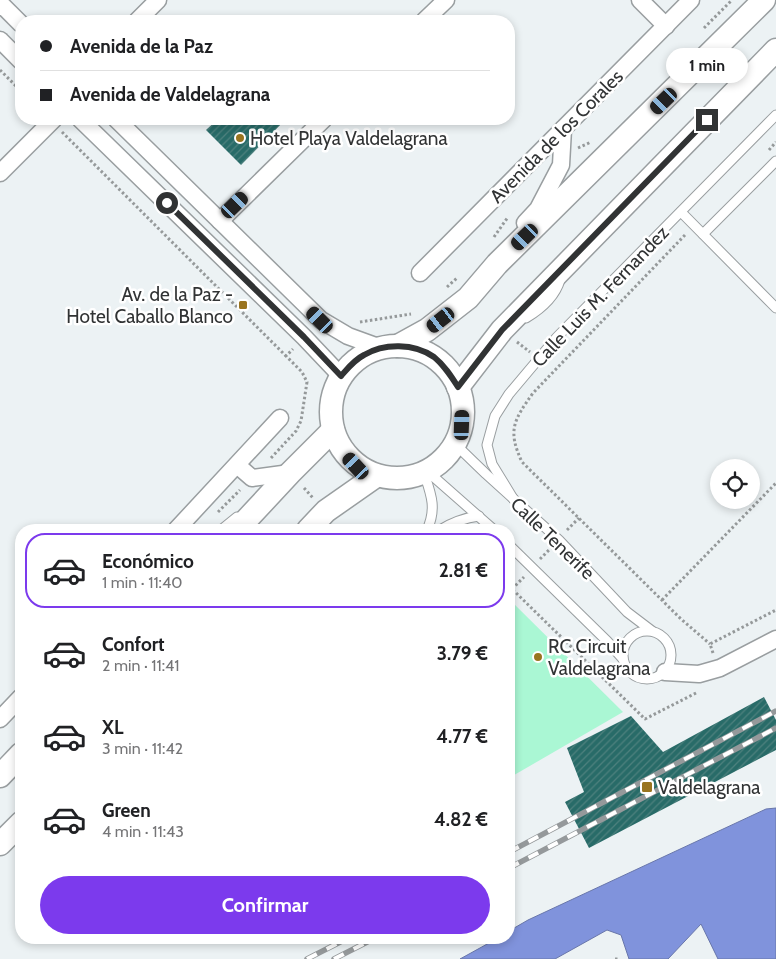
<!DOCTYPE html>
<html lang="es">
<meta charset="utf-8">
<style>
:root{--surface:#fff;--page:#f2f2f2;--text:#202124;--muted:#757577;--line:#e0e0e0;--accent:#7c3aed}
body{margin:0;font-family:Cabin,sans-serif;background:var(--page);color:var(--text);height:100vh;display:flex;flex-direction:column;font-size:19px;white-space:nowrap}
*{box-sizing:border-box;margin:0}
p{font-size:16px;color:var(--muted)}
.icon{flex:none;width:28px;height:28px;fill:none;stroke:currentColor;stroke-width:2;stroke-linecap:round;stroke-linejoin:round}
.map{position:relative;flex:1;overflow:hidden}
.sheet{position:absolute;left:15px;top:524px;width:500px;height:420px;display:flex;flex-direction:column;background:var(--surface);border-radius:20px;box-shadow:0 2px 8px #0003}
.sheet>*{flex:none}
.banner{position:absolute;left:15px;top:15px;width:500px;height:110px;border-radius:20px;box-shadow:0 2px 8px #0003;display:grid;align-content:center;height:110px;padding:0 25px;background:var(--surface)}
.fabs{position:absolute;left:710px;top:459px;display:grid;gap:10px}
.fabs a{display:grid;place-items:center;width:50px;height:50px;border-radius:50%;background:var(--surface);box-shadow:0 2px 8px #0003;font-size:25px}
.end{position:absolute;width:22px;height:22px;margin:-11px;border:6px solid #313334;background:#fff;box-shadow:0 0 0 2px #fff}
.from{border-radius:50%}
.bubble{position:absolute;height:35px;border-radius:18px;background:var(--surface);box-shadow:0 2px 8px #0003;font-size:16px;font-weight:700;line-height:35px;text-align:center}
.car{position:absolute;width:15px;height:30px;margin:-15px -8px;border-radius:6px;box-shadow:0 0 4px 1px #0007;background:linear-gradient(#222 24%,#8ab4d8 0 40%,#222 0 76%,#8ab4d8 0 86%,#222 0)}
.banner b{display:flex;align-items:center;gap:18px;height:48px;font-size:19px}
.banner b+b{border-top:1px solid var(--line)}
.banner i{width:12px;height:12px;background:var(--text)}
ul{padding:9px 0 0;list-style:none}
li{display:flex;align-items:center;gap:15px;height:75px;margin:0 10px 8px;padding:0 15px;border:2px solid transparent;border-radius:20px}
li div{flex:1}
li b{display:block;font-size:19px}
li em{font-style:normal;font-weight:700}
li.on{border-color:var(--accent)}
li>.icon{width:45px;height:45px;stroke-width:1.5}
.action{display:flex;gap:10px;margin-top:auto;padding:10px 25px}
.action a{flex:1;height:58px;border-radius:30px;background:var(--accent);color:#fff;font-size:20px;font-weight:700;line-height:58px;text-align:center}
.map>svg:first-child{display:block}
.green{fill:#aaf7d4}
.water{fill:#8093dc;stroke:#6876aa}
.building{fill:url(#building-hatch)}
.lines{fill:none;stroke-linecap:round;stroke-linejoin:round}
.lane-casing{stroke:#999ea0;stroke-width:11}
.street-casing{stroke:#999ea0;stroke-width:19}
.secondary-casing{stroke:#999ea0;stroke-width:25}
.path{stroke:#95999a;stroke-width:3;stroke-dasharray:2.5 2.5;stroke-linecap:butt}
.lane{stroke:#fff;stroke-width:9}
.street{stroke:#fff;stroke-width:16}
.secondary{stroke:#fff;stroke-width:22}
.rail-casing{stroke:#95999b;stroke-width:5.5}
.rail{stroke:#fff;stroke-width:4;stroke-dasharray:11;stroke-linecap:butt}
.route{stroke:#313334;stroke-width:6}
.poi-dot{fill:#99741f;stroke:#fff;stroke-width:2}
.labels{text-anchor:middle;stroke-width:5;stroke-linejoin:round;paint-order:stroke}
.street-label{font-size:19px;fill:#313334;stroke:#fff}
.poi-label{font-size:19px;fill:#313334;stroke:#fff;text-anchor:start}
</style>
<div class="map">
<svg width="776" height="959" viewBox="0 0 776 959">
<defs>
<pattern id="building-hatch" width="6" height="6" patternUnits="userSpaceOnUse" patternTransform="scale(1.25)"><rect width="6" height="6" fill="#286b68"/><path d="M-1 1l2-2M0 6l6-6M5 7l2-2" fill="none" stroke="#4e817e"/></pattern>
</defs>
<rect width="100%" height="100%" fill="#ecf2f4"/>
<path class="green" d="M 511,601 L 623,712 L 509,778 L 509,603 Z"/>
<path class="water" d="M 776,808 L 776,959 L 718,959 L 701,924 L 668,959 L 629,959 L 621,935 L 607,930 L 555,959 L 460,959 L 498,938 L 509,938 L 509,931 L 528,920 L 766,809 Z"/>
<g class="building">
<path d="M 218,119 L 286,119 L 241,165 L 206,130 Z"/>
<path d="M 764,697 L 776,720 L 776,750 L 589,848 L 565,802 L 584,792 L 567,748 L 631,716 L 663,752 Z"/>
</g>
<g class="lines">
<defs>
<g id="lane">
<path d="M 681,212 L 776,308"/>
<path d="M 703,234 L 776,161"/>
<path d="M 526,318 C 541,309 555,297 560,280"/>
<path d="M 455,444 L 486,474 L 559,540 L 627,612 L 652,631"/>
<path d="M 427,471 L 494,530"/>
<path d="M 424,473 C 431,494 437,508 427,530"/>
<path d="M 514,500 L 492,464 L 487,445 L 495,416 L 509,394 L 557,337 L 776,115"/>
<path d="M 221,530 L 237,517"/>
<path d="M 440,530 C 453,522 464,518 479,516"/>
<path d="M 509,545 L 607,641 L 623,659"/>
<circle cx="647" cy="655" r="24"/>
</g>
<g id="street">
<path d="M 640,0 L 666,26"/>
<path d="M 0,3 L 21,24"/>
<path d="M 137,21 L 158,0"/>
<path d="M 424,21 L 446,0"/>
<path d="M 0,40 L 21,61"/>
<path d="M 80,119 L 304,337 L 341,376"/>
<path d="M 116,119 L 321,320 L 348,336 L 381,348"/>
<path d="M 0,173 L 54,119"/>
<path d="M 220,221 L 324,119"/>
<path d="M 525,223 L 538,209 L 561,165 L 563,129"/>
<path d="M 420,273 L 691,0"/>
<path d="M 237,465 L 252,478 L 290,473"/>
<path d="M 176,530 L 280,418"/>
<path d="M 665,672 L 699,674 L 720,668 L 776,639"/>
<path d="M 0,719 L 21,697"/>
</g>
<g id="secondary">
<circle cx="397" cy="412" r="66"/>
<path d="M 398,346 L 427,330 L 468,298 L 497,264 L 764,0"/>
<path d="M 458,387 L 502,330 L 776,50"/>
<path d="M 237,530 L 290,473 L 333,430"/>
<path d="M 308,530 L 326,511 L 376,476"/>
<path d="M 0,776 L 21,754"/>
<path d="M 0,844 L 21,823"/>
</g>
</defs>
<use href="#lane" class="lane-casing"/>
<use href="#street" class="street-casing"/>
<use href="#secondary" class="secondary-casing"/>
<g class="path">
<path d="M 704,28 L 732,0"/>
<path d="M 0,70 L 21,91"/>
<path d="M 62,132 L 286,356"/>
<path d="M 578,148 L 591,142"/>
<path d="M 769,150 L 776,142"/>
<path d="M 685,235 L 533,393 C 514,420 507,430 522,462 L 681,619 L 710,644"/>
<path d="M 494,237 L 508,217"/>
<path d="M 447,287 L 457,278"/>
<path d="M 360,322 L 411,314"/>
<path d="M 517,342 L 530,352"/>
<path d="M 271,458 L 296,431 L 301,421 L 307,382 L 302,372 L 286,356 L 293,349"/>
<path d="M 304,488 L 313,498"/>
<path d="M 218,512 L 240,490"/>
<path d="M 567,530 L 579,518"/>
<path d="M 540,559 L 551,548"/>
<path d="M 509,586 L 645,719 L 698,692"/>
<path d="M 512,589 L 524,577"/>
<path d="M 662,600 L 776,483"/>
<path d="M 713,653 L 710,644 L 776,610"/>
<path d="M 615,959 L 618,959"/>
</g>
<use href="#lane" class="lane"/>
<use href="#street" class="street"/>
<use href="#secondary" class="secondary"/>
<defs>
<g id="rail">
<path d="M 509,852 L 776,711"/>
<path d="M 509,868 L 776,728"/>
<path d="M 307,959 L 348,938"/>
<path d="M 334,959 L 375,938"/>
</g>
</defs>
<use href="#rail" class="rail-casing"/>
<use href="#rail" class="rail"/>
</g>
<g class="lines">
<path class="route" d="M 167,203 L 304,337 L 341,376 C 348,368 354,360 364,355 C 384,343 414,343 434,357 C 444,365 451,376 458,387 L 502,330 L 707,120"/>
</g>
<g class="poi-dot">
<circle cx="240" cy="138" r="5"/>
<rect x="238" y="300" width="10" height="10" rx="2.5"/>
<circle cx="538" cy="657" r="5"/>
<rect x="641" y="781" width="12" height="12" rx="2.5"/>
</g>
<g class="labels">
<g class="street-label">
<text transform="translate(556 136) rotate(-45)" y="7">Avenida de los Corales</text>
<text transform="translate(600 296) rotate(-46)" y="7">Calle Luis M. Fernandez</text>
<text transform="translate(553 538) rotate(44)" y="7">Calle Tenerife</text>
</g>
<g class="poi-label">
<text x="250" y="145">Hotel Playa Valdelagrana</text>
<text x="233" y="301" text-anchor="end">Av. de la Paz -<tspan x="233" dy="22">Hotel Caballo Blanco</tspan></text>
<text x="548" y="653">RC Circuit<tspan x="548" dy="22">Valdelagrana</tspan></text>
<text x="658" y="794">Valdelagrana</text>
</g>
</g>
</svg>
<div class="fabs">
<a><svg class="icon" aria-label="locate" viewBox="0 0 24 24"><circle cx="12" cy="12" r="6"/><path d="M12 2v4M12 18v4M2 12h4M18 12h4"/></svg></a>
</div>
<i class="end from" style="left:167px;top:203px"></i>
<i class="end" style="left:707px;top:120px"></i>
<div class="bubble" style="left:666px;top:48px;width:82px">1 min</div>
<i class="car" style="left:664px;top:101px;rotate:226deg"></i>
<i class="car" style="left:235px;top:205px;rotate:46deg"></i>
<i class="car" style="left:525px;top:237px;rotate:226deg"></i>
<i class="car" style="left:320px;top:320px;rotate:315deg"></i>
<i class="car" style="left:441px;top:320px;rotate:232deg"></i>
<i class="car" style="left:462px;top:425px;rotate:2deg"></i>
<i class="car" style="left:356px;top:466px;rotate:317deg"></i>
<div class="banner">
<b><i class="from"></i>Avenida de la Paz</b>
<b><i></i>Avenida de Valdelagrana</b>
</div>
<section class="sheet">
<ul>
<li class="on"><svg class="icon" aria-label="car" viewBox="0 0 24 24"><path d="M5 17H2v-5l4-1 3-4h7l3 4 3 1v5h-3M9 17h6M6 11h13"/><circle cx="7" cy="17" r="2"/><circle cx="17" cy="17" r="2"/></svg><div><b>Económico</b><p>1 min · 11:40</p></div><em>2.81 €</em></li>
<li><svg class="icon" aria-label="car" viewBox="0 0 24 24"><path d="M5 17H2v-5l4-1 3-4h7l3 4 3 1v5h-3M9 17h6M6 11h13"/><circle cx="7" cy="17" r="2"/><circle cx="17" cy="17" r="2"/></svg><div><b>Confort</b><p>2 min · 11:41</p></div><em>3.79 €</em></li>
<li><svg class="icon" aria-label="car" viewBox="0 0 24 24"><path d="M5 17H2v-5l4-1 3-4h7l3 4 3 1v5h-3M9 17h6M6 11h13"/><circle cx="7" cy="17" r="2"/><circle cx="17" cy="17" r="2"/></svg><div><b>XL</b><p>3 min · 11:42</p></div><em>4.77 €</em></li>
<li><svg class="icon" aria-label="car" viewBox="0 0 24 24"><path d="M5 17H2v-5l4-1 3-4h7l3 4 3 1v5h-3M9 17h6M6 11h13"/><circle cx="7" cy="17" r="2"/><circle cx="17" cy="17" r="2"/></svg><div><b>Green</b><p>4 min · 11:43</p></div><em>4.82 €</em></li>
</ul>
<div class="action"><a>Confirmar</a></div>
</section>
</div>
